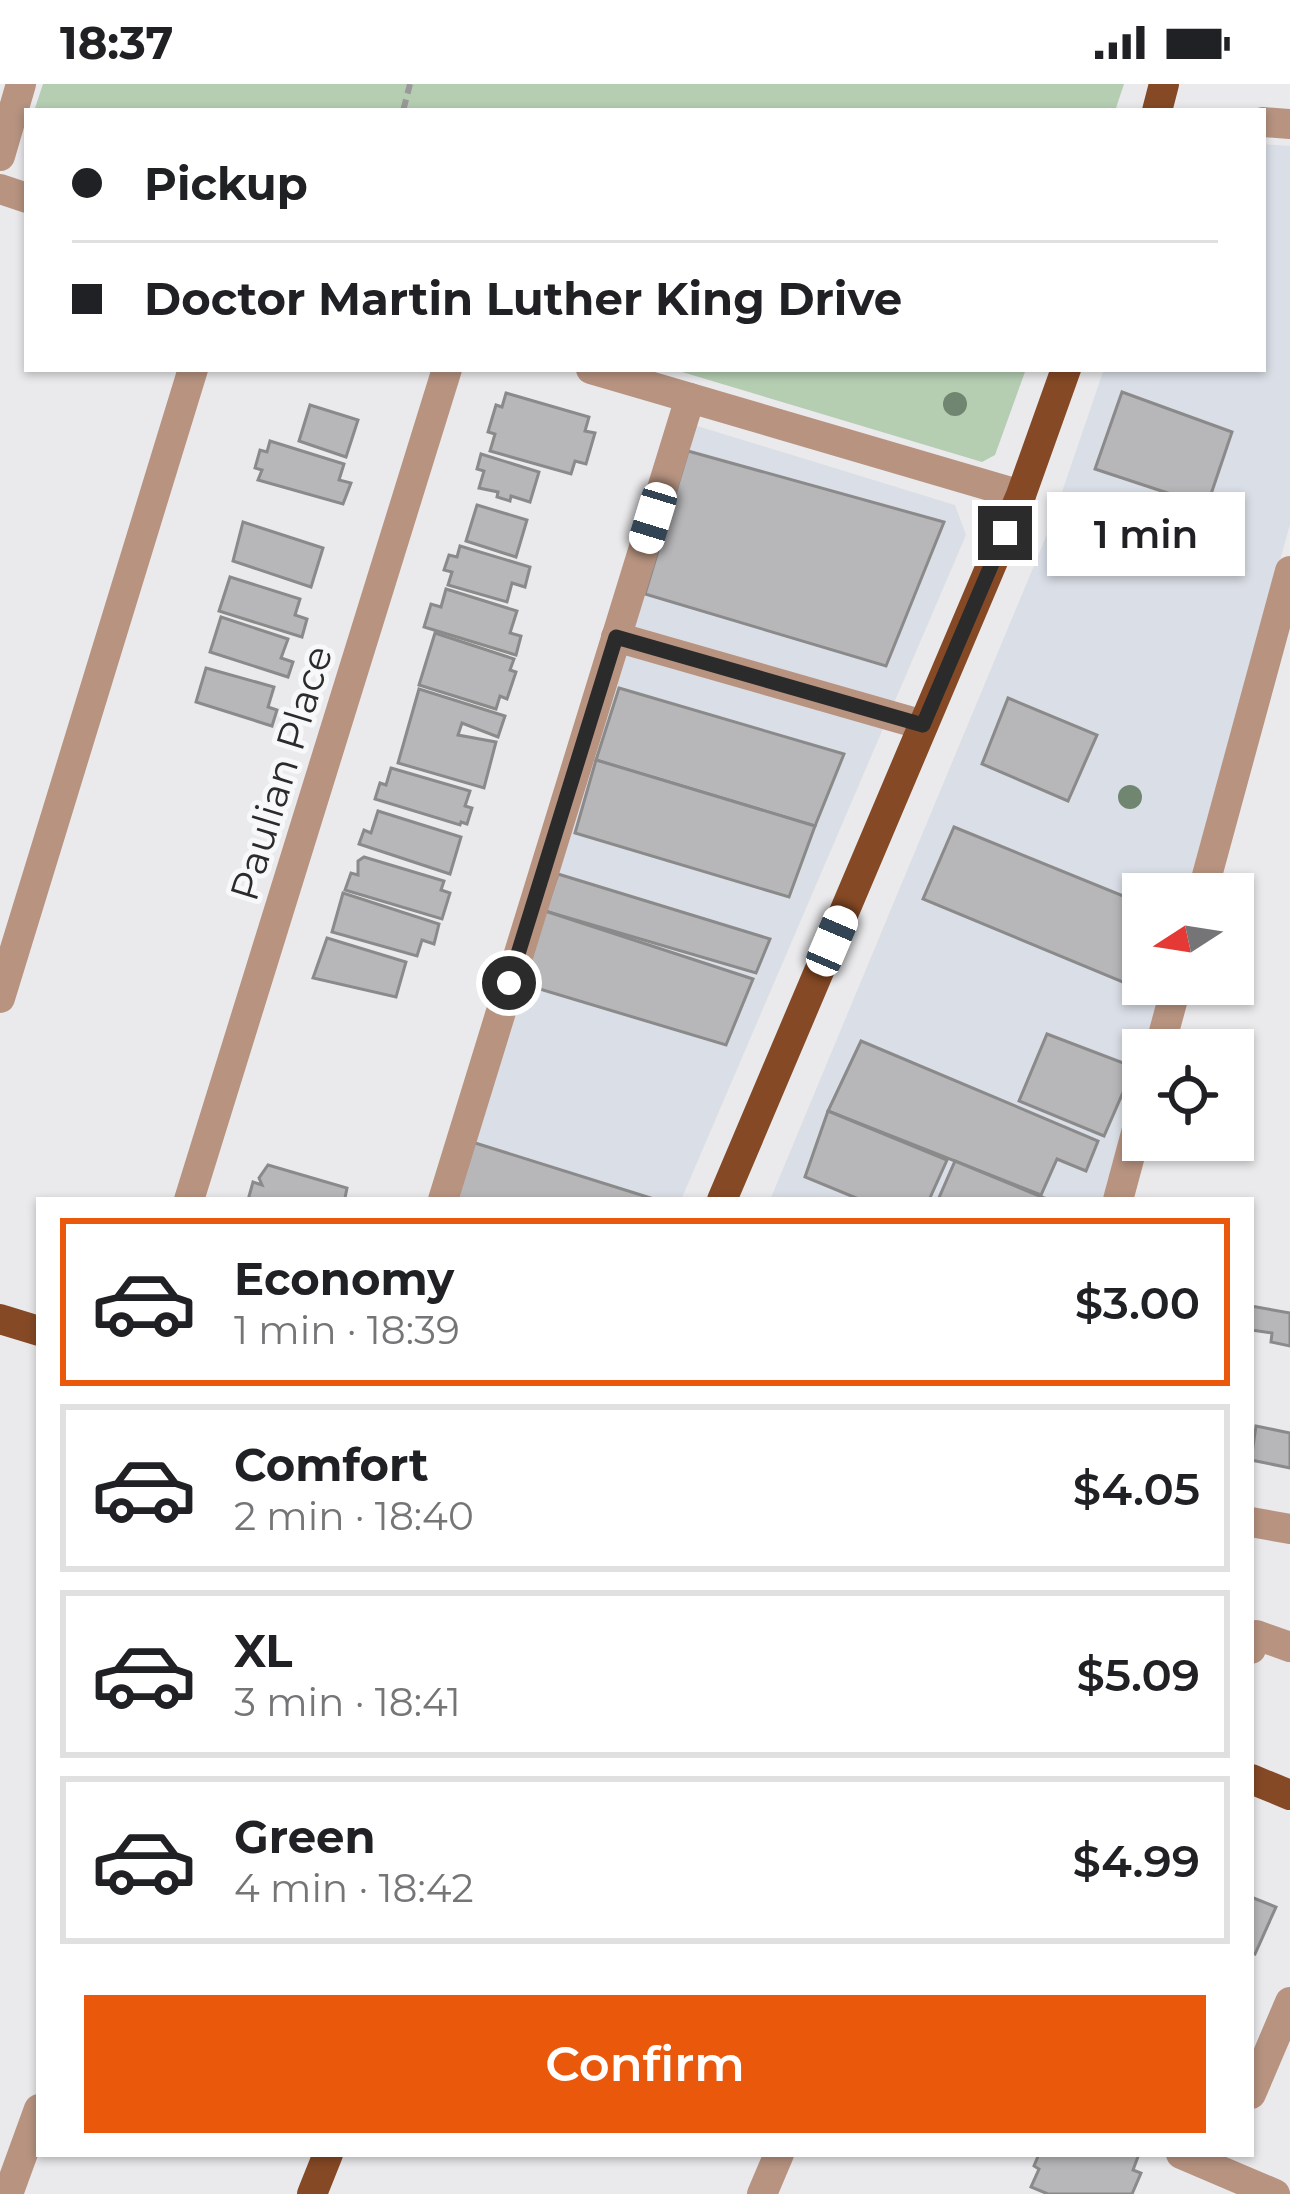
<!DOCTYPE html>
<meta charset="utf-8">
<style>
:root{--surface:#fff;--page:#f6f6f6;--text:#202124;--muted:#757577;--line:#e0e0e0;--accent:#ea580c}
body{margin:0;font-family:Montserrat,sans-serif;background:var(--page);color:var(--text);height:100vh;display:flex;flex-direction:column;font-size:45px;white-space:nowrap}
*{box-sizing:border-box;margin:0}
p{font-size:39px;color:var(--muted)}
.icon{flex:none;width:66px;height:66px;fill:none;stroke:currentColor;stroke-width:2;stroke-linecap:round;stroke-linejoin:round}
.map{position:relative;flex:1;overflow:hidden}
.panel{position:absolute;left:36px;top:1113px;width:1218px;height:960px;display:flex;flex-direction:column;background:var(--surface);border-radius:0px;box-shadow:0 3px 9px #0004}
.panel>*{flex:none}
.top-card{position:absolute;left:24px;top:24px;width:1242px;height:264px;border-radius:0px;box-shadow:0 3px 9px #0004;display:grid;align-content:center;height:264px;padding:0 48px;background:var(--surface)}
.needle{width:78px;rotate:258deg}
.tools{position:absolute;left:1122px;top:789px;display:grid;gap:24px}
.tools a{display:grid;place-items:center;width:132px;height:132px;border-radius:0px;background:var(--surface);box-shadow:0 3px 9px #0004;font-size:60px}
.end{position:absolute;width:54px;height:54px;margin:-27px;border:15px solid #2b2b2c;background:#fff;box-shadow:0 0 0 6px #fff}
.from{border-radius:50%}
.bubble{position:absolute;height:84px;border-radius:0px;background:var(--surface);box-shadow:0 3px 9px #0004;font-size:39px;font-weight:600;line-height:84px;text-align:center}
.car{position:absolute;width:36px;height:72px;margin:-36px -18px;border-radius:15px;box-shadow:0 0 9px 3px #0007;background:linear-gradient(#fff 24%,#345 0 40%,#fff 0 76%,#345 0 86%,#fff 0)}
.top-card b{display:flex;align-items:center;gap:42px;height:114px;font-size:45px}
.top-card b+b{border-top:3px solid var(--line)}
.top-card i{width:30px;height:30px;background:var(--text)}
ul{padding:21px 0 0;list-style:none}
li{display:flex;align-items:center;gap:36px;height:168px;margin:0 24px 18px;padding:0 24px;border:6px solid var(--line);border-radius:0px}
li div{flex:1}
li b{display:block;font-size:45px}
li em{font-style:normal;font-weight:600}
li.on{border-color:var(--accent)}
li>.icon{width:108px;height:108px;stroke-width:1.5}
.cta{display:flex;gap:24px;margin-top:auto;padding:24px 48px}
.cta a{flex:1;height:138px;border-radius:0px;background:var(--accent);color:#fff;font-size:48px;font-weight:600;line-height:138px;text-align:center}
.status{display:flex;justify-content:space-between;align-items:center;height:84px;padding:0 60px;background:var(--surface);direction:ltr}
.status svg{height:33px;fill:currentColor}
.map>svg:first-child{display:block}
.built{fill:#dadee6}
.park{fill:#b5ceb2}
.building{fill:#b7b6b8;stroke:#8b8a8b;stroke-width:3}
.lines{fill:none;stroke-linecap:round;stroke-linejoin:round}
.path{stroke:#99999a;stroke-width:6;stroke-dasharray:12 6;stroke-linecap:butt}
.minor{stroke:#b79380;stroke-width:30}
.major{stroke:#854925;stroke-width:30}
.tree{fill:#708670}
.route{stroke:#2b2b2c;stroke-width:15}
.labels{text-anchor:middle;stroke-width:10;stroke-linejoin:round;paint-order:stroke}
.street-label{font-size:39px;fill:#2b2b2c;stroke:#f7f8f9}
</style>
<div class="status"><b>18:37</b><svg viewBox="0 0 49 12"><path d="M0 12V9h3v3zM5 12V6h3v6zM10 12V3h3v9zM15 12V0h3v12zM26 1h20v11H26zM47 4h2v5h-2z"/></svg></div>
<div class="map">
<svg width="1290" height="2110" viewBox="0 0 1290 2110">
<rect width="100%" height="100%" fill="#eaeaec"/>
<g class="built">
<path d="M 1263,60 L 1290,62 L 1290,440 L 1189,810 L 1143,810 L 1143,900 L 1165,900 L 1147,966 L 1143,966 L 1143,980 L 1106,1116 L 770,1116 L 1050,443 L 1104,285 L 1263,285 Z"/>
<path d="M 694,341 L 955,421 L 966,451 L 681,1116 L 452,1116 Z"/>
</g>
<g class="park">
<path d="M 43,0 L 1124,0 L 1115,27 L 34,27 Z"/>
<path d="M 672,285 L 1026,285 L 995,371 L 982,378 Z"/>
</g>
<g class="building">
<path d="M 1122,308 L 1232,348 L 1207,422 L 1095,385 Z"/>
<path d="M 506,309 L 589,333 L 585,347 L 595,349 L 586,380 L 575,377 L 571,390 L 490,367 L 495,350 L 488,348 L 496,321 L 502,323 Z"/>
<path d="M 310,321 L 358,336 L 346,373 L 299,357 Z"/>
<path d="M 270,357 L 344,380 L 339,396 L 351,399 L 343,420 L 258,396 L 262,386 L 255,384 L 260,366 L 267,368 Z"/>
<path d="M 688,367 L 944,438 L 886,582 L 645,510 Z"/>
<path d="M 481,370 L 539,388 L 530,418 L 511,412 L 510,417 L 497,413 L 498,408 L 479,404 L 484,387 L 477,385 Z"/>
<path d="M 477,421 L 527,436 L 516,473 L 466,457 Z"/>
<path d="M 243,438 L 323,464 L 311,503 L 233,477 Z"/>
<path d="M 460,462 L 530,483 L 525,503 L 512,499 L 507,518 L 448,501 L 452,488 L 444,486 L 449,471 L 457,473 Z"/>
<path d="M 230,493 L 300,515 L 295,531 L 307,535 L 302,553 L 219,527 Z"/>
<path d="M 446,505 L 517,527 L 510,549 L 521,552 L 516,571 L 424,543 L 431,520 L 441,523 Z"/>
<path d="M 221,533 L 288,555 L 281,574 L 293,578 L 288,593 L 210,568 Z"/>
<path d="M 435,549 L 514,575 L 510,586 L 516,588 L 507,615 L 500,612 L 496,625 L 419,601 Z"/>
<path d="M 206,584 L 274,603 L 268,623 L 277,626 L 272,642 L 196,618 Z"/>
<path d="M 619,604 L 844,670 L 815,742 L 596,676 Z"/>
<path d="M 419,605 L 505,632 L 498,653 L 462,639 L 458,651 L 496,658 L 484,704 L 398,679 Z"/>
<path d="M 1008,614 L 1097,651 L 1068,717 L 982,680 Z"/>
<path d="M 596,676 L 815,742 L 789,813 L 575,749 Z"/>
<path d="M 391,684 L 470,707 L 465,722 L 472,724 L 467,740 L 461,738 L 460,741 L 375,715 L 380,699 L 386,701 Z"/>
<path d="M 378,727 L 461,753 L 450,790 L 359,760 L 364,746 L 371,749 Z"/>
<path d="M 954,743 L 1143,820 L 1143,900 L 1157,900 L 1154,911 L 923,815 Z"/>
<path d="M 364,773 L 444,797 L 441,806 L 450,809 L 442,835 L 345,806 L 351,789 L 358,791 L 358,777 Z"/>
<path d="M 558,790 L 770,855 L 756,889 L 545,827 Z"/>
<path d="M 343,809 L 439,840 L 434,860 L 422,856 L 417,872 L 332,848 Z"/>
<path d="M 545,827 L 753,895 L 726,961 L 523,900 Z"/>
<path d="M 327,854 L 406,878 L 396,913 L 313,894 Z"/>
<path d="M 1047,950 L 1134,983 L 1104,1052 L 1019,1017 Z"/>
<path d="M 861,957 L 1098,1057 L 1086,1087 L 1057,1075 L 1041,1111 L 828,1027 Z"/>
<path d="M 828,1027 L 947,1076 L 929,1116 L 861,1116 L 805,1093 Z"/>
<path d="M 472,1058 L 657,1116 L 453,1116 Z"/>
<path d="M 955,1077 L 1049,1116 L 938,1116 Z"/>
<path d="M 268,1081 L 347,1104 L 345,1114 L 352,1116 L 248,1116 L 253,1098 L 262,1101 L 259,1094 Z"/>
<path d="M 1251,1222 L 1290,1229 L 1290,1262 L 1271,1258 L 1272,1249 L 1251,1246 Z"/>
<path d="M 1256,1342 L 1290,1349 L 1290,1384 L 1251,1376 Z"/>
<path d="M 1251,1813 L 1276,1823 L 1255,1870 L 1251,1868 Z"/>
<path d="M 1039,2070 L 1139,2070 L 1133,2086 L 1141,2089 L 1132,2110 L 1048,2110 L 1031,2103 L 1039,2085 L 1034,2082 Z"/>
</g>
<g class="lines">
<path class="path" d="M 403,27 L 410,0"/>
<g class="minor">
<path d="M 1263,38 L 1290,40"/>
<path d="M 0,72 L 21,0"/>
<path d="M 0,105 L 27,114"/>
<path d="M 591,285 L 1021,411"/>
<path d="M 616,553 L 923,641"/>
<path d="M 1202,810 L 1290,487"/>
<path d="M 0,914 L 193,285"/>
<path d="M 1159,966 L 1177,900"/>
<path d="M 189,1116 L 447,285"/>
<path d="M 443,1116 L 690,314"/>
<path d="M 1118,1116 L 1143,1023"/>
<path d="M 1251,1438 L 1290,1445"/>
<path d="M 1251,1565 L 1256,1551 L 1290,1563"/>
<path d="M 1251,2010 L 1290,1918"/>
<path d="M 1181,2070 L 1275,2110"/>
<path d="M 8,2110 L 39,2025"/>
<path d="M 762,2110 L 779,2070"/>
</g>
<g class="major">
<path d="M 1157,27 L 1164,0"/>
<path d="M 722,1116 L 1021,411 L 1066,285"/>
<path d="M 0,1235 L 39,1247"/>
<path d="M 1251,1695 L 1290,1711"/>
<path d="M 312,2110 L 328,2070"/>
</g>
</g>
<g class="tree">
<circle cx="955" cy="320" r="12"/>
<circle cx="1130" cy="713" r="12"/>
</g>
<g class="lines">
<path class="route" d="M 509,899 L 616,553 L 923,641 L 1005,449"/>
</g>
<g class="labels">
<g class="street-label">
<text transform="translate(281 689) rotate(-73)" y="14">Paulian Place</text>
</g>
</g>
</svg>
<div class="tools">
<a><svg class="needle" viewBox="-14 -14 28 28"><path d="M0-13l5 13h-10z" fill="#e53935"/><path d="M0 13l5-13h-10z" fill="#757577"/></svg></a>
<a><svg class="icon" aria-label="locate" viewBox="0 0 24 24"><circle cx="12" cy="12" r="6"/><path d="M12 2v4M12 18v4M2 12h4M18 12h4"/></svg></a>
</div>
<i class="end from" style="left:509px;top:899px"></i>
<i class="end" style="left:1005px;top:449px"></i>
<div class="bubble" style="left:1047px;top:408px;width:198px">1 min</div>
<i class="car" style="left:653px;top:434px;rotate:197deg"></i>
<i class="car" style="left:832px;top:857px;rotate:23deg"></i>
<div class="top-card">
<b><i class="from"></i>Pickup</b>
<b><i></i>Doctor Martin Luther King Drive</b>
</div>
<section class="panel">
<ul>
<li class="on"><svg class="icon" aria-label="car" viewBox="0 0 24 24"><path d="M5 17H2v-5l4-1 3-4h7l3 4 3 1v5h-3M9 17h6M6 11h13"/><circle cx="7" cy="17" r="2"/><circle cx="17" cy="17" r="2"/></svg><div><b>Economy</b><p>1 min · 18:39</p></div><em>$3.00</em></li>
<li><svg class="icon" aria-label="car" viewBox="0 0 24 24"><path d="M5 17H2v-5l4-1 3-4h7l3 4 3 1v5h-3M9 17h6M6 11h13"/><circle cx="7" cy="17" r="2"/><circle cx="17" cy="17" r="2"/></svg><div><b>Comfort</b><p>2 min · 18:40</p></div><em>$4.05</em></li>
<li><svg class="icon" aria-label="car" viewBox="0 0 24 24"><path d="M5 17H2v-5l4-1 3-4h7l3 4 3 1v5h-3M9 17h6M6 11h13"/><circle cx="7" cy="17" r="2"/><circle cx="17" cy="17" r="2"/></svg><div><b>XL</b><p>3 min · 18:41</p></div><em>$5.09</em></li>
<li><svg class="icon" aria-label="car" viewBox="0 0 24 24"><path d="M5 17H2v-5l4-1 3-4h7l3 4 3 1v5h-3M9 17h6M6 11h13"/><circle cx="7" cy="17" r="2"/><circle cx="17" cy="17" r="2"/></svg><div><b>Green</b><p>4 min · 18:42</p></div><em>$4.99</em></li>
</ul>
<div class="cta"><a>Confirm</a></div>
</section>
</div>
